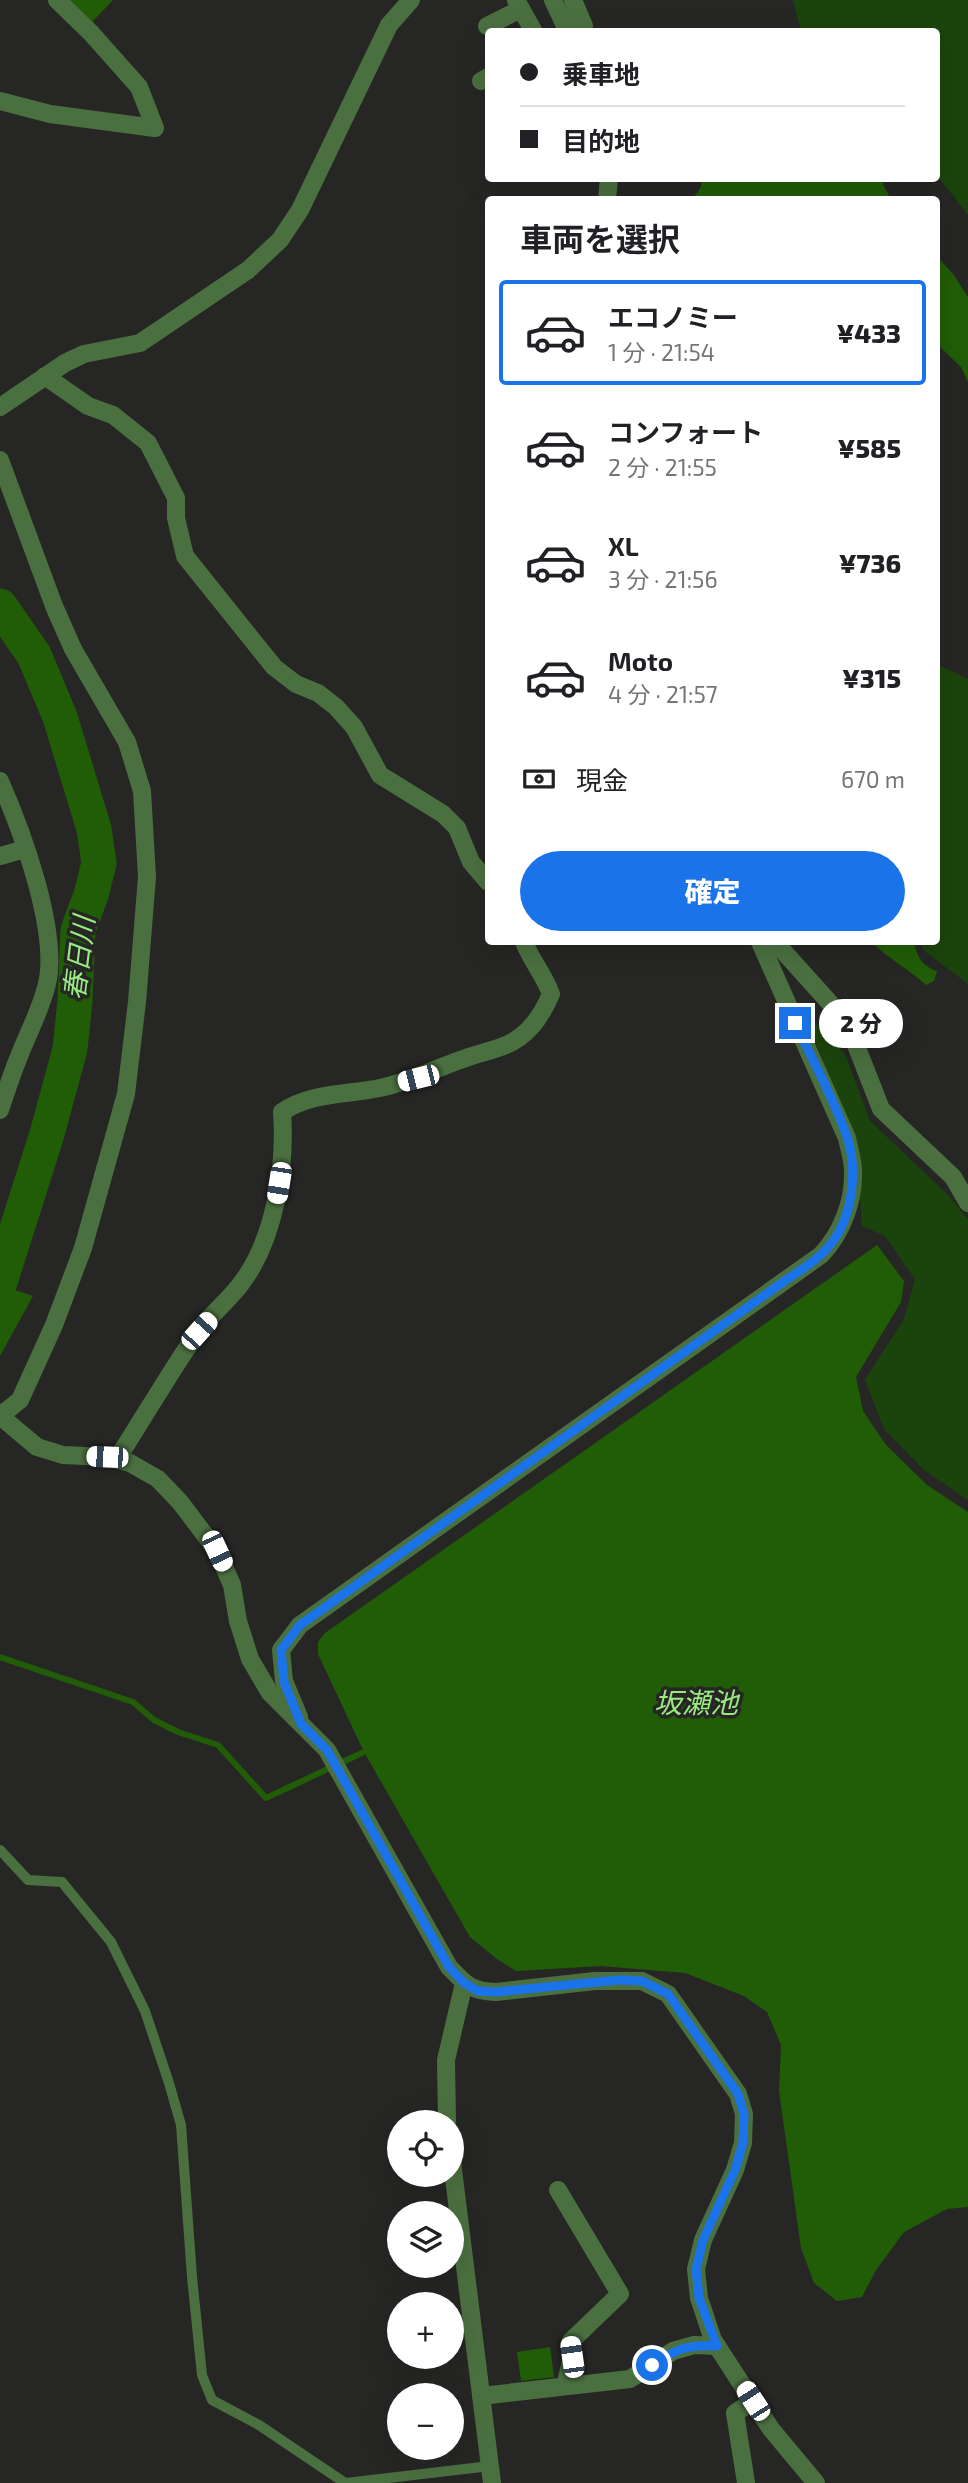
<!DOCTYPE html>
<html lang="ja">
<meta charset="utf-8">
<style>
:root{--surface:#fff;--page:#f6f6f6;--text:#202124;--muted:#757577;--line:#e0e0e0;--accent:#1a73e8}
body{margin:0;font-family:"Exo 2","Noto Sans JP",sans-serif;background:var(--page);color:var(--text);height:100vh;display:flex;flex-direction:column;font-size:26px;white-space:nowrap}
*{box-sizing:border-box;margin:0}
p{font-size:23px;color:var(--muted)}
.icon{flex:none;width:38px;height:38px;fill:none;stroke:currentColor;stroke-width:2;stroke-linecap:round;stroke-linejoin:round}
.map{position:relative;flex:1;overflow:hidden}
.sheet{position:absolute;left:485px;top:196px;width:455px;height:749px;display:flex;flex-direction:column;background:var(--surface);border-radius:7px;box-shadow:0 7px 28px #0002}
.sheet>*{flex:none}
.guide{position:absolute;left:485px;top:28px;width:455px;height:154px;border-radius:7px;box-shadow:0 7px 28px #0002;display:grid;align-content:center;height:154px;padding:0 35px;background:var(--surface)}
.fabs{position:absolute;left:387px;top:2110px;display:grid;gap:14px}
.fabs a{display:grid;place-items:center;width:77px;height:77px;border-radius:50%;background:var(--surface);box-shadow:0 7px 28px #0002;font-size:35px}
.end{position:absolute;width:32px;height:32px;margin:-16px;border:9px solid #1a73e8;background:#fff;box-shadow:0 0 0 4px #fff}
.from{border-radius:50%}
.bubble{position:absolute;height:49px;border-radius:24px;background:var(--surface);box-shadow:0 7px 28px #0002;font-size:23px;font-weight:800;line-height:49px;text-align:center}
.car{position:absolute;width:21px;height:42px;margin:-21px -10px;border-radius:9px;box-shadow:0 0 5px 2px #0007;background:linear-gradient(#fff 24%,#345 0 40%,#fff 0 76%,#345 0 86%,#fff 0)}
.guide b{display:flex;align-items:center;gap:24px;height:66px;font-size:26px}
.guide b+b{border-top:2px solid var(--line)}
.guide i{width:18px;height:18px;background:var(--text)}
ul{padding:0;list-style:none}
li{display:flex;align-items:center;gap:21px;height:105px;margin:0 14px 10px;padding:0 21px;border:4px solid transparent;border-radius:7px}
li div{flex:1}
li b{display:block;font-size:26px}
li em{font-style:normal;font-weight:800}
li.active{border-color:var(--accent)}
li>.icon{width:63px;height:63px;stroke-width:1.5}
h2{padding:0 35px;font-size:32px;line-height:84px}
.pay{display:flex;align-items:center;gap:18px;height:77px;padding:0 35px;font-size:26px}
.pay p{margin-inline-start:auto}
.action{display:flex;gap:14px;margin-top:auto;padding:14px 35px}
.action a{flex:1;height:80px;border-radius:42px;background:var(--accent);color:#fff;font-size:28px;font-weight:800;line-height:80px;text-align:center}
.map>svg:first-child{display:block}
.green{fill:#1b440c}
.water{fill:#215d06}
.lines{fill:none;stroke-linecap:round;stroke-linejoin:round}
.stream{stroke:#215d06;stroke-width:6}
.river{stroke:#215d06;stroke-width:35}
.service{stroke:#4b7040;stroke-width:10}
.minor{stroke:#4b7040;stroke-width:18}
.route{stroke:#1a73e8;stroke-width:9}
.labels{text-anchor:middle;stroke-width:7;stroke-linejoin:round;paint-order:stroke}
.water-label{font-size:28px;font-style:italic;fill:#99e981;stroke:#262725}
</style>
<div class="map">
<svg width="968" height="2483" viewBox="0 0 968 2483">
<rect width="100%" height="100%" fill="#262725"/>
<g class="green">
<path d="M 793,0 L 968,0 L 968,215 L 936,174 L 936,32 L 801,31 Z"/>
<path d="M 936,664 L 968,679 L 968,984 L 922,949 L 922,942 L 936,942 Z"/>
<path d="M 801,1008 L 845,1054 L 870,1121 L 948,1195 L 968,1220 L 968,1500 L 924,1470 L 884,1429 L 865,1380 L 904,1319 L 915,1279 L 885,1236 L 862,1226 L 856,1141 Z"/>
</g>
<g class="water">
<path d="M 66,0 L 113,0 L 92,22 Z"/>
<path d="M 884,178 L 883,185 L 891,199 L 716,200 L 715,198 L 694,197 L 701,187 L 701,179 Z"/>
<path d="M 940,260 L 953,274 L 968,297 L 968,382 L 961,367 L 936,343 L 936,262 Z"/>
<path d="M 872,942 L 914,942 C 917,957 922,966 937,971 L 934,981 L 926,985 C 909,969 888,959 872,942 Z"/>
<path d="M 877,1245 L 904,1281 L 901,1302 L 856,1377 L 863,1411 L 886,1445 L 927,1485 L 968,1512 L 968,2207 L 947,2209 L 904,2232 L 876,2270 L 862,2297 L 837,2301 L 814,2283 L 801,2248 L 779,2091 L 781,2045 L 767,2012 L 744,1996 L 685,1973 L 601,1966 L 516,1971 L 497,1959 L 470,1937 L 364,1752 L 318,1654 L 318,1642 L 325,1633 Z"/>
<path d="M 0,1285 L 33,1296 L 0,1356 Z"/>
<path d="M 550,2347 L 554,2377 L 521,2381 L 517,2352 Z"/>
</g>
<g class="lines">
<path class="stream" d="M 0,1657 L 133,1702 L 154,1720 L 178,1732 L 218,1745 L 266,1798 L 364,1752"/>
<path class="river" d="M 0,606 L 34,655 L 60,717 L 94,829 L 99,863 L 91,895 L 78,930 L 75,1001 L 70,1049 L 47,1134 L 0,1282"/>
<g class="service">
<path d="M 0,1850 L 28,1880 L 62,1882 L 111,1942 L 145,2011 L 169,2083 L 181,2125 L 192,2277 L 202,2375 L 212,2400 L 259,2425 L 345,2483"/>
<path d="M 346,2483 L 490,2466"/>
</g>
<g class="minor">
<path d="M 516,0 L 534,32"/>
<path d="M 553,0 L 568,32"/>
<path d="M 573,0 L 584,26 L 574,32"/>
<path d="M 487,26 L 521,9"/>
<path d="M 481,81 L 488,77"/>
<path d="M 0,101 L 50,114 L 155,128 L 139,87 L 91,33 L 57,0"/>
<path d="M 607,200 L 609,178"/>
<path d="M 45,376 L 88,406 L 113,415 L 148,443 L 176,498 L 176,518 L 185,556 L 274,667 L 296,684 L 318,693 L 336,707 L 354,727 L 380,775 L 443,814 L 457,828 L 471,862 L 488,882"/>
<path d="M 0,407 L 65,363 L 84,354 L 140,343 L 248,270 L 280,240 L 300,210 L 389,25 L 411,0"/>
<path d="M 0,460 L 54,606 L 73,649 L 127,742 L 142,791 L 147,877 L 137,1002 L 126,1094 L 83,1248 L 54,1325 L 20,1400 L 0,1416"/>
<path d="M 0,781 C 22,831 59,931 47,984 C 41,1009 29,1031 20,1054 C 12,1073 6,1092 0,1110"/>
<path d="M 0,856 L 25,849"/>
<path d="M 775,942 L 829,1002 L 854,1040 L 881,1109 L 953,1177 L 968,1203"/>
<path d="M 0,1416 L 37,1447 L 63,1455 L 107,1457 L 130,1463 L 158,1479 L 180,1502 L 217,1551 L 232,1585 L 238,1621 L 250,1659 L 270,1693 L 327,1750 L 449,1967 C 466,1985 471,1991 496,1992 L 595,1981 L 642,1981 L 668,1994 L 738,2094 L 744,2114 L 743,2143 L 735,2170 L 703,2240 L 696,2269 L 699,2298 L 713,2340 L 771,2429 L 816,2483"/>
<path d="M 117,1459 C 144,1417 169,1374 197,1333 C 209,1316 227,1302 240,1285 C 275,1240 286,1167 282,1112 C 312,1092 346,1095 380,1088 C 412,1081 436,1068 466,1058 C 485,1051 504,1049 520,1037 C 534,1027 545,1008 551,994 C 544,975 531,960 524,942"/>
<path d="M 299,1717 L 284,1681 L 281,1650 L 300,1625 L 821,1255 C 842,1233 854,1201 853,1171 C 853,1160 849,1148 847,1138 L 760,942"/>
<path d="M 447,2123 L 446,2060 L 464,1983"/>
<path d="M 452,2162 L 492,2483"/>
<path d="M 558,2190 L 620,2294 L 570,2342 L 572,2357 L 565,2386"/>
<path d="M 481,2396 L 630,2379 L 673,2351 L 694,2345 L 717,2346"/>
<path d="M 746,2483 L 735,2413 L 753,2401"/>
</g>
</g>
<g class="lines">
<path class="route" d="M 652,2365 C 676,2349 688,2344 717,2346 L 699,2298 L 696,2269 L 703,2240 L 735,2170 L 743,2143 L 744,2114 L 738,2094 L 668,1994 L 642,1981 L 618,1980 L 496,1992 L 478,1991 L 464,1983 L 449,1967 L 327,1750 L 301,1724 L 284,1682 L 281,1650 L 300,1625 L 783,1282 C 799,1271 818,1260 830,1245 C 853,1217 858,1170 847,1137 C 834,1099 812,1059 795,1023"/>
</g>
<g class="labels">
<g class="water-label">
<text transform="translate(79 958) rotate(-83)" y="10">春日川</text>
<text x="696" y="1713">坂瀬池</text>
</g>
</g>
</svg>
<div class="fabs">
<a><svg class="icon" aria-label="locate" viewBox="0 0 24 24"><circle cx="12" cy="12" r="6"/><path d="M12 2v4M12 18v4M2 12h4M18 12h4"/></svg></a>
<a><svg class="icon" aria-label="layers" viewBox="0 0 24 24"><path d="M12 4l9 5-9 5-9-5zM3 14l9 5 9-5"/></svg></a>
<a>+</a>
<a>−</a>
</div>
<i class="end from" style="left:652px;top:2365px"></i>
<i class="end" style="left:795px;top:1023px"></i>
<div class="bubble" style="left:819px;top:999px;width:84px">2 分</div>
<i class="car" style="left:418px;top:1078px;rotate:256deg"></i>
<i class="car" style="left:279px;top:1183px;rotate:189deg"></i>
<i class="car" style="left:199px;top:1331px;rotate:42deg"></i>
<i class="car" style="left:107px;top:1457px;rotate:272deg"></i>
<i class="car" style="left:217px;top:1551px;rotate:155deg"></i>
<i class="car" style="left:572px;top:2357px;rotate:352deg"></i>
<i class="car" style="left:753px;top:2401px;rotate:327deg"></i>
<div class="guide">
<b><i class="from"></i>乗車地</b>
<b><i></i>目的地</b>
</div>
<section class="sheet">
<h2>車両を選択</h2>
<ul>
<li class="active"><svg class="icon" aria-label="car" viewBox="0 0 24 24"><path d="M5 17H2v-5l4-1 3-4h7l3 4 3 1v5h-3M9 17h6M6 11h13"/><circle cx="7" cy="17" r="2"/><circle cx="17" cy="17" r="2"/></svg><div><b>エコノミー</b><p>1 分 · 21:54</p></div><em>¥433</em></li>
<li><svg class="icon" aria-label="car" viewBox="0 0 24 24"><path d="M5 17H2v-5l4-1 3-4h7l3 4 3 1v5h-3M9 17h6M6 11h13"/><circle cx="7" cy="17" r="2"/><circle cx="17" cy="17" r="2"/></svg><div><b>コンフォート</b><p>2 分 · 21:55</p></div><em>¥585</em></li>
<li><svg class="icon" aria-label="car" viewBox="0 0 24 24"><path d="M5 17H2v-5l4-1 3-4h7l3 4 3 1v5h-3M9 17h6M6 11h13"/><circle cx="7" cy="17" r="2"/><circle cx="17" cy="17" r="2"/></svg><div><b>XL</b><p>3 分 · 21:56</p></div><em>¥736</em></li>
<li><svg class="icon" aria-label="car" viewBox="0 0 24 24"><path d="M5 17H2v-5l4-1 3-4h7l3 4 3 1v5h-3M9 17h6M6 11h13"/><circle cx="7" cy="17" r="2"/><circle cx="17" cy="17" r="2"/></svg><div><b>Moto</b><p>4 分 · 21:57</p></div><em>¥315</em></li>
</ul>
<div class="pay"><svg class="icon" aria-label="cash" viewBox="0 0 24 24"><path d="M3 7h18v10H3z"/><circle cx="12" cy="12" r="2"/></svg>現金<p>670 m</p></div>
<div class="action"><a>確定</a></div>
</section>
</div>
